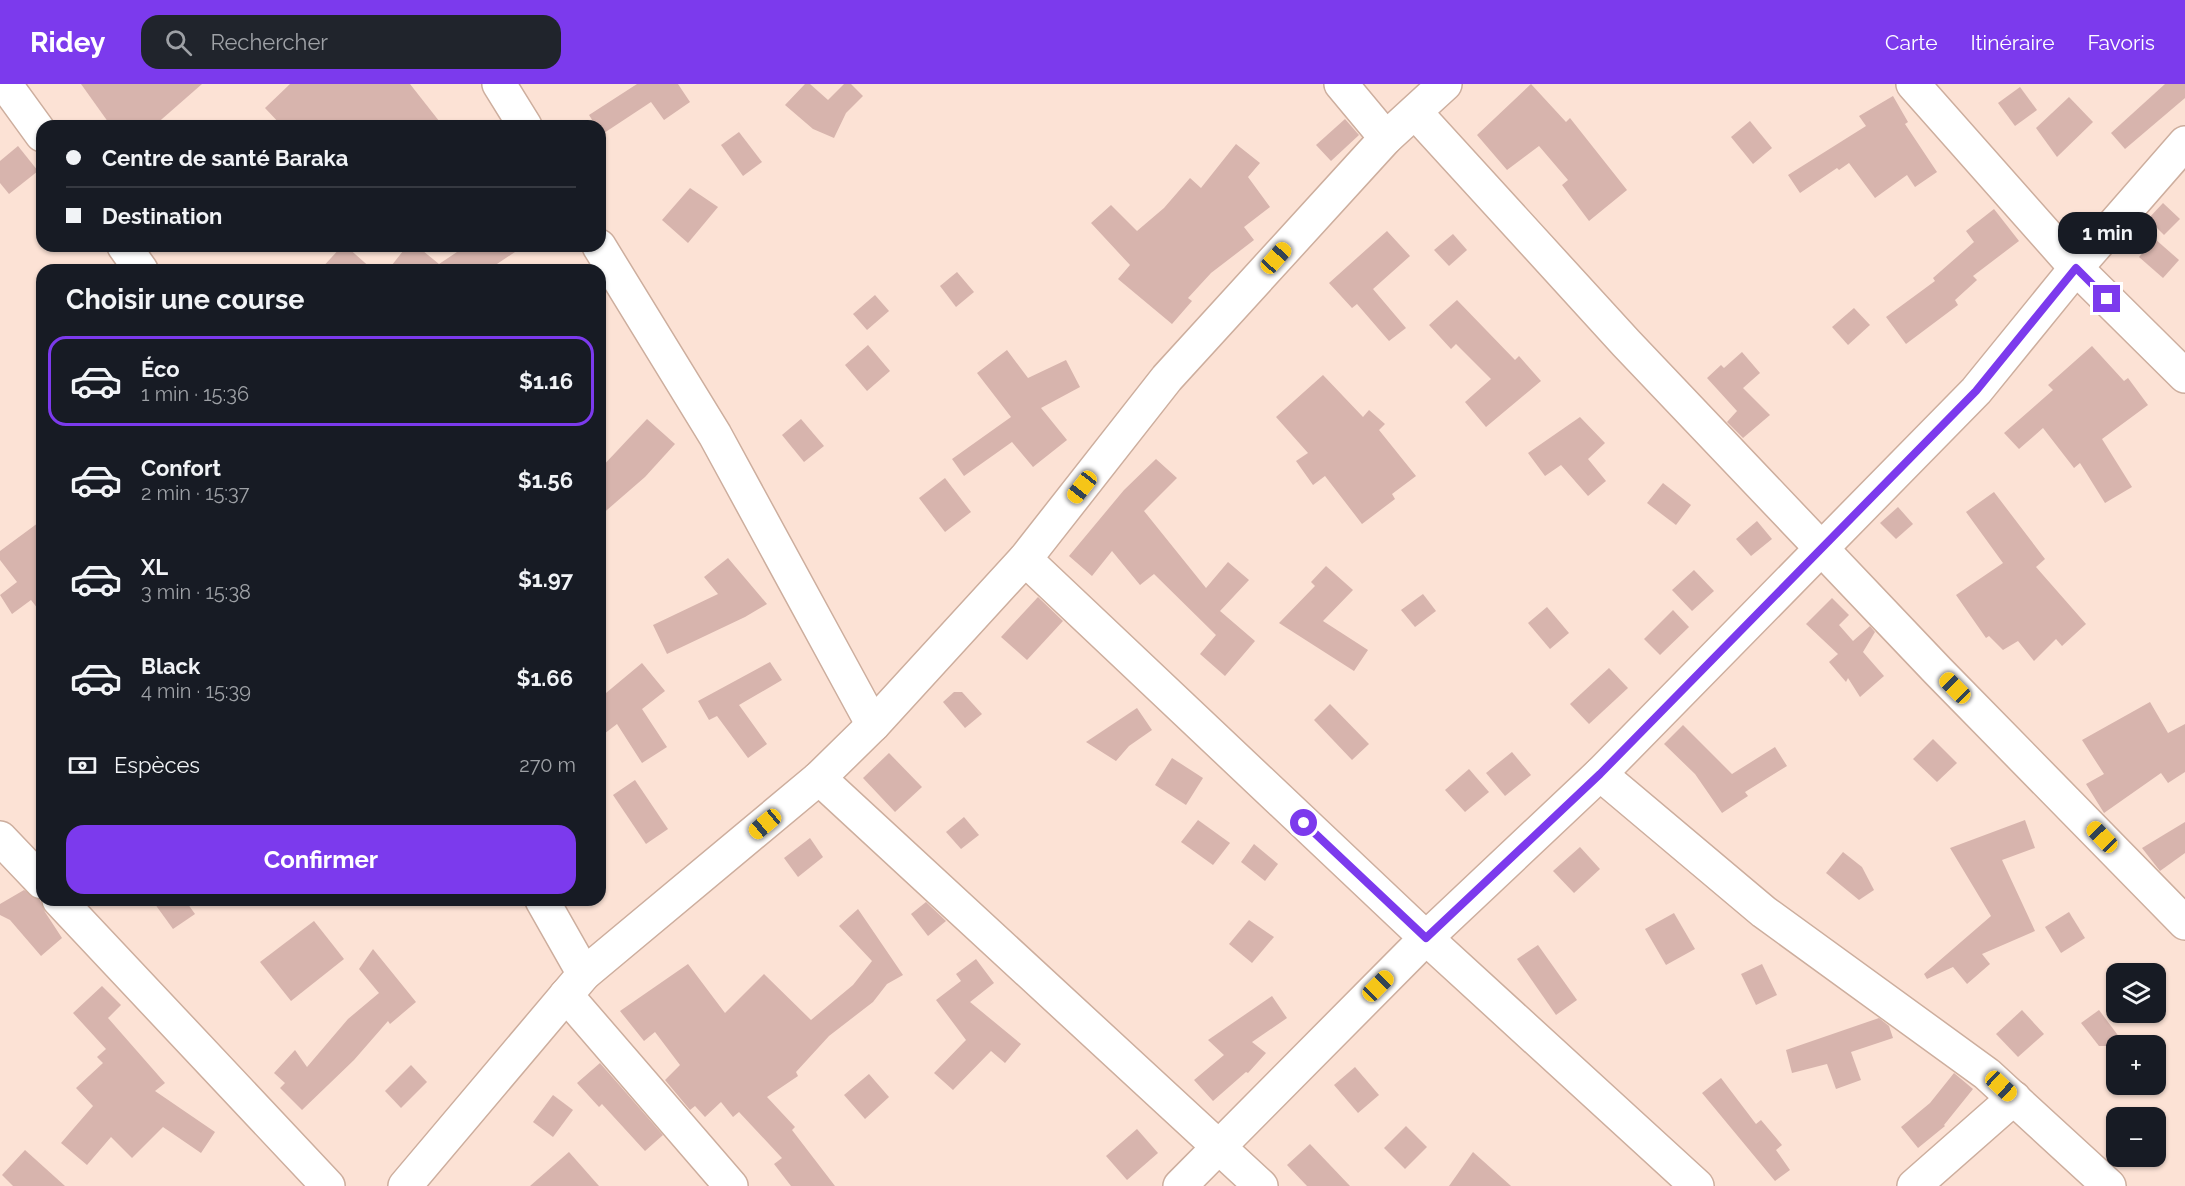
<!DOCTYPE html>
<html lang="fr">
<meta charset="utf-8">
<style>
:root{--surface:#171b24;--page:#20242c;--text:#f1f3f6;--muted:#9ea1a6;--line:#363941;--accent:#7c3aed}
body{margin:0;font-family:Raleway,sans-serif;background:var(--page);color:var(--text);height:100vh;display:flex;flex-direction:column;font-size:22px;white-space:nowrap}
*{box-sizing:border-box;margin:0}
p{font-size:20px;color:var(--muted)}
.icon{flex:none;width:33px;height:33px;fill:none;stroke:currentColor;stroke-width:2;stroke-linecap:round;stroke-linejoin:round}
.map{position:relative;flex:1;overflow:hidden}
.sheet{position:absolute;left:36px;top:180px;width:570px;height:642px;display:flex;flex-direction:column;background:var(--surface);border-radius:18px;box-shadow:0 2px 4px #0004}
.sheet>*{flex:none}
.hud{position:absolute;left:36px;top:36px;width:570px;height:132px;border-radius:18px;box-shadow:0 2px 4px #0004;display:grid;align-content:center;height:132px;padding:0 30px;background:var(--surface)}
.buttons{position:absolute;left:2106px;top:879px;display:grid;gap:12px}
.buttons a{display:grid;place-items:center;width:60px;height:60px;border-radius:12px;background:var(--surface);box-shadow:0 2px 4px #0004;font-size:30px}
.end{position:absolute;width:27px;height:27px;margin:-14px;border:8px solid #7c3aed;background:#fff;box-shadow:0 0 0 3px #fff}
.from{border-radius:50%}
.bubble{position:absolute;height:42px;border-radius:18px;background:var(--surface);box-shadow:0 2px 4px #0004;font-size:20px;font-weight:700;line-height:42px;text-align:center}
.car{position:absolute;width:18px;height:36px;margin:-18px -9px;border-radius:8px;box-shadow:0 0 4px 2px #0007;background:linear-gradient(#f5c518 24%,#345 0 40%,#f5c518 0 76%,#345 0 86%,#f5c518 0)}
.hud b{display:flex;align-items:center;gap:21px;height:57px;font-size:22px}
.hud b+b{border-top:2px solid var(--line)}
.hud i{width:15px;height:15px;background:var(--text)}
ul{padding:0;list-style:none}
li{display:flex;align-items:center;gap:18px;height:90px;margin:0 12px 9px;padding:0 18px;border:3px solid transparent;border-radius:18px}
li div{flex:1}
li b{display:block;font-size:22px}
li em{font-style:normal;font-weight:700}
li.selected{border-color:var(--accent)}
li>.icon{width:54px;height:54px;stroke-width:1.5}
h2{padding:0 30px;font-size:27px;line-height:72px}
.pay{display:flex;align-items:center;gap:15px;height:66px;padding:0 30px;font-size:22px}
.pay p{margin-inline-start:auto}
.action{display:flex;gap:12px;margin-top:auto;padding:12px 30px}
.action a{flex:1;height:69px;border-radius:18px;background:var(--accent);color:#fff;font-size:24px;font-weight:700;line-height:69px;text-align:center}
header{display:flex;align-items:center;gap:36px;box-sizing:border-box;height:84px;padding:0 30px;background:var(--accent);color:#fff}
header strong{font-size:28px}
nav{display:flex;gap:33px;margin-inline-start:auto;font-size:21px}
.search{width:420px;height:54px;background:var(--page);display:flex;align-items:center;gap:15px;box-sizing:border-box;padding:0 21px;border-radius:18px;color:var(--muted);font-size:22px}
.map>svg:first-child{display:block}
.building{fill:#d7b4ad}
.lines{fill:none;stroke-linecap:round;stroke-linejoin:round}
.minor-casing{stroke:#cdae9e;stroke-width:36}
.minor{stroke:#fff;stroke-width:33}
.route{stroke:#7c3aed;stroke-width:8}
</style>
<header>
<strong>Ridey</strong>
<div class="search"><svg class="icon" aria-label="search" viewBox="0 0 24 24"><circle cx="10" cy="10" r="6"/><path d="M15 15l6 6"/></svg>Rechercher</div>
<nav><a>Carte</a><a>Itinéraire</a><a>Favoris</a></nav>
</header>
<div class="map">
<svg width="2185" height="1102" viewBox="0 0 2185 1102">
<rect width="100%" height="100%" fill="#fce2d5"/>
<g class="building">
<path d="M 81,0 L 202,0 L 154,42 L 111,42 Z"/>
<path d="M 290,0 L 410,0 L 443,42 L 282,42 L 265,24 Z"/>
<path d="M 637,0 L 678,0 L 690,18 L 664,36 L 651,18 L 601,51 L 600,42 L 596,42 L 589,31 Z"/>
<path d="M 805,0 L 810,0 L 828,16 L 844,0 L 851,0 L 863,12 L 846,29 L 834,54 L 813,45 L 785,21 Z"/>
<path d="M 1531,0 L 1566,38 L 1570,34 L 1627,106 L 1589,137 L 1562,101 L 1568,96 L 1539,62 L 1507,86 L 1477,51 Z"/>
<path d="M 2165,0 L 2185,0 L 2185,14 L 2125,65 L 2111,49 Z"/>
<path d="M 2020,3 L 2037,26 L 2015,42 L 1998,19 Z"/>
<path d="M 1893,12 L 1908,38 L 1905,40 L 1937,88 L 1915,103 L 1907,91 L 1875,114 L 1849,79 L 1839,86 L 1837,84 L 1800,109 L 1788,91 L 1866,42 L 1859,32 Z"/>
<path d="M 2069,13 L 2093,38 L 2057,73 L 2036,44 Z"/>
<path d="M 1345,35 L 1359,51 L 1331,77 L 1316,61 Z"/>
<path d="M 1750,37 L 1772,64 L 1753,80 L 1731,53 Z"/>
<path d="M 739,48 L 762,78 L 743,92 L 721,61 Z"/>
<path d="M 1236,60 L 1260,79 L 1248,93 L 1270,123 L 1244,143 L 1254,156 L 1211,189 L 1188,214 L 1192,217 L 1172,240 L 1118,195 L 1130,181 L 1091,139 L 1111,121 L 1137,147 L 1164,124 L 1190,94 L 1201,104 Z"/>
<path d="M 18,62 L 38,87 L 9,110 L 0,99 L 0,77 Z"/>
<path d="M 690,104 L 718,123 L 688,159 L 662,136 Z"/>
<path d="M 2163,119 L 2180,135 L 2164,151 L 2148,135 Z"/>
<path d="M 1994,125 L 2019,157 L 1973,192 L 1977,196 L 1955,216 L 1958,221 L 1906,260 L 1886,233 L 1935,197 L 1933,194 L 1974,158 L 1966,147 Z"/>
<path d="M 1387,147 L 1410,172 L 1373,205 L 1406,244 L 1389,257 L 1357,220 L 1352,224 L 1329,199 Z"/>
<path d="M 1453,150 L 1467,166 L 1449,182 L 1434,166 Z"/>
<path d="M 2155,155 L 2179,176 L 2163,194 L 2139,173 Z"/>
<path d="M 342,162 L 346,162 L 373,186 L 320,186 Z"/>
<path d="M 407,162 L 417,162 L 439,180 L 466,162 L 524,162 L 488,186 L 388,186 Z"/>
<path d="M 957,188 L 974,208 L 956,223 L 940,202 Z"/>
<path d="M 875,211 L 889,227 L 867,246 L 853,230 Z"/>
<path d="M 1457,216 L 1515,276 L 1519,272 L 1541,297 L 1486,343 L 1465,318 L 1491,295 L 1456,260 L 1451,265 L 1429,241 Z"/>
<path d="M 1854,224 L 1870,241 L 1848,261 L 1832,243 Z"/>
<path d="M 868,261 L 890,287 L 867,307 L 845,281 Z"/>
<path d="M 2092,262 L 2124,297 L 2128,294 L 2148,321 L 2102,355 L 2132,403 L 2105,419 L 2080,379 L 2074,384 L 2043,344 L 2019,365 L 2004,349 L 2053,306 L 2048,301 Z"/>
<path d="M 1007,266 L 1028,294 L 1066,276 L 1080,303 L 1041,324 L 1067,356 L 1033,383 L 1012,358 L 964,392 L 952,375 L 1011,333 L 977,289 Z"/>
<path d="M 1742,268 L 1760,289 L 1743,304 L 1770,331 L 1743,354 L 1727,338 L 1737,327 L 1707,294 L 1721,281 L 1724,284 Z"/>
<path d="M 1323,291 L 1363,333 L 1369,326 L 1385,340 L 1379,346 L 1416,392 L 1392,410 L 1395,415 L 1362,440 L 1325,392 L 1313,401 L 1296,377 L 1308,369 L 1276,333 Z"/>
<path d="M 1580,333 L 1605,359 L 1588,375 L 1606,397 L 1588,412 L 1561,381 L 1545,392 L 1528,369 Z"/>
<path d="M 647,335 L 675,360 L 645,393 L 600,432 L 600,385 Z"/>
<path d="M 801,335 L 824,362 L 804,378 L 782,351 Z"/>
<path d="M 1156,375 L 1177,394 L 1144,427 L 1206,504 L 1228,478 L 1249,496 L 1220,527 L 1255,557 L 1225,592 L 1200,570 L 1216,551 L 1154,490 L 1140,501 L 1112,467 L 1092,492 L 1069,472 L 1124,406 Z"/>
<path d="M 945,394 L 971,428 L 945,448 L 919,414 Z"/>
<path d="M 1663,399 L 1691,421 L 1676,441 L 1647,419 Z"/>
<path d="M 1994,408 L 2045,475 L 2036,483 L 2086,540 L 2062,562 L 2056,555 L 2034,577 L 2018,557 L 2003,566 L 1989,552 L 1986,554 L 1956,511 L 2003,479 L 1966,428 Z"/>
<path d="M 1898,423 L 1913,440 L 1896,455 L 1880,439 Z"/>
<path d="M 42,436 L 42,530 L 31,516 L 12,530 L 0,511 L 17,498 L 0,476 L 0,467 Z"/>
<path d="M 1757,437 L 1772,455 L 1751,472 L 1736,455 Z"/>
<path d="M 728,474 L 767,520 L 745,533 L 667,570 L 653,541 L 718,510 L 704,493 Z"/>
<path d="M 1326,482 L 1353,506 L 1323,537 L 1368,566 L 1354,587 L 1279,539 L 1315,502 L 1311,498 Z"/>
<path d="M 1694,486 L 1714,507 L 1692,527 L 1672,506 Z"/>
<path d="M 1423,510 L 1436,527 L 1415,543 L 1401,526 Z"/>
<path d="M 1038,513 L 1063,537 L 1027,576 L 1001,553 Z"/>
<path d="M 1832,514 L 1849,531 L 1839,541 L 1853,557 L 1870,542 L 1875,548 L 1863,568 L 1884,592 L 1860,613 L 1848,594 L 1846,598 L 1829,578 L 1838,570 L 1806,540 Z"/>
<path d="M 1547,523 L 1569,549 L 1550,565 L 1528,539 Z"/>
<path d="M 1673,526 L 1689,543 L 1660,571 L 1644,555 Z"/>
<path d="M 770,578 L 782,596 L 739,621 L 767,660 L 748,674 L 717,632 L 709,636 L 698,617 Z"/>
<path d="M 642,579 L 665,607 L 642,625 L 667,663 L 642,679 L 617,640 L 600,653 L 600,614 Z"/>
<path d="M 1609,584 L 1628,604 L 1589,640 L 1570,620 Z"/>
<path d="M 954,608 L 962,608 L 982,630 L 965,644 L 943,618 Z"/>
<path d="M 2150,618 L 2168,649 L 2185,640 L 2185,688 L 2168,699 L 2161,689 L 2104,729 L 2086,700 L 2104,690 L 2082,656 Z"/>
<path d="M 1330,620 L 1369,660 L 1352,676 L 1314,636 Z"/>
<path d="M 1137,624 L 1152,646 L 1129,662 L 1116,677 L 1086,658 Z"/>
<path d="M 1683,641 L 1732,690 L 1775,663 L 1787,682 L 1745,708 L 1748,712 L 1722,729 L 1695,690 L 1664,660 Z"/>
<path d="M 1933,655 L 1957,679 L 1937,698 L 1913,675 Z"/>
<path d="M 1512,668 L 1531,691 L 1505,712 L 1486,689 Z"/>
<path d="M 889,669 L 922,703 L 895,728 L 863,694 Z"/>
<path d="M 1172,674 L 1203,694 L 1186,721 L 1155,701 Z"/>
<path d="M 1469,685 L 1489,708 L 1465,728 L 1445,706 Z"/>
<path d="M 635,696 L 668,745 L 646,760 L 613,711 Z"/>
<path d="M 964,733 L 979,751 L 961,765 L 946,748 Z"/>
<path d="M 1198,736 L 1230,759 L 1213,781 L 1181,758 Z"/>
<path d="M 2025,736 L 2035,764 L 2002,776 L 2035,847 L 1982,870 L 1990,880 L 1967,900 L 1953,883 L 1927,895 L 1924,890 L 1991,832 L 1950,764 Z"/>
<path d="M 2185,738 L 2185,769 L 2160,787 L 2142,764 Z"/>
<path d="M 810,754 L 823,773 L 798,793 L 784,774 Z"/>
<path d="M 1254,760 L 1278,780 L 1265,797 L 1241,778 Z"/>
<path d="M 1580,763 L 1600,785 L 1574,809 L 1553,787 Z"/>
<path d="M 1843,768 L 1862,783 L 1874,806 L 1859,816 L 1826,789 Z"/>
<path d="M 24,806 L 40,816 L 45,828 L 62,854 L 41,872 L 10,836 L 0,831 L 0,820 Z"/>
<path d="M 152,816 L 185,816 L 195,830 L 173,845 Z"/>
<path d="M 926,818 L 946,837 L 928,852 L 911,830 Z"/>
<path d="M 858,825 L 903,891 L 887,900 L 873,918 L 829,952 L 796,988 L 798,992 L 767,1013 L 795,1043 L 792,1046 L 835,1102 L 791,1102 L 774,1080 L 782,1074 L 739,1028 L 733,1033 L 721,1018 L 705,1033 L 695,1022 L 690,1026 L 665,996 L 680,981 L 655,948 L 644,957 L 620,927 L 688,880 L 725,929 L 764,890 L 811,936 L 853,901 L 872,877 L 839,842 Z"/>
<path d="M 2069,828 L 2085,854 L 2061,869 L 2045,843 Z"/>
<path d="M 1674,829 L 1695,865 L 1666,881 L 1645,845 Z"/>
<path d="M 1249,836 L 1274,853 L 1252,879 L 1229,860 Z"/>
<path d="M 314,837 L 344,875 L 291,917 L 260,878 Z"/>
<path d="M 1538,861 L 1577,916 L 1556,931 L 1517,875 Z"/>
<path d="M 373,865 L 416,918 L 390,940 L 388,937 L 354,976 L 302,1026 L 280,1004 L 285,999 L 274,989 L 295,966 L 307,983 L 348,935 L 379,909 L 359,885 Z"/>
<path d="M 976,875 L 994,899 L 970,918 L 1021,960 L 1005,979 L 991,967 L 953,1006 L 934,989 L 966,956 L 936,916 L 961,897 L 956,890 Z"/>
<path d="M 1762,880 L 1777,911 L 1756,921 L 1741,890 Z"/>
<path d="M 102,902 L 121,921 L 108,934 L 165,999 L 155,1007 L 215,1048 L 201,1069 L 163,1043 L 132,1074 L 111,1053 L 87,1081 L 61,1059 L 93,1022 L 76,1004 L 103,979 L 97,973 L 106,965 L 73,929 Z"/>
<path d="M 1272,912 L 1287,934 L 1252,958 L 1266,969 L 1248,989 L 1246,988 L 1213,1017 L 1194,996 L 1224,971 L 1208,956 Z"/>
<path d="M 2022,926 L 2044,950 L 2018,973 L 1996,950 Z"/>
<path d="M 2099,926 L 2126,962 L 2099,962 L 2081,939 Z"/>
<path d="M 1879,934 L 1889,942 L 1893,954 L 1851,968 L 1861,996 L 1836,1005 L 1827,980 L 1792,989 L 1786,966 Z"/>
<path d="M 600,979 L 663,1051 L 645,1067 L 602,1020 L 599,1023 L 577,999 Z"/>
<path d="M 411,981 L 427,998 L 401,1024 L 385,1007 Z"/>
<path d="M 1355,983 L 1379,1011 L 1358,1029 L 1334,1001 Z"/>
<path d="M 1954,989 L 1973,1005 L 1944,1041 L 1945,1042 L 1918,1064 L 1901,1043 L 1930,1019 Z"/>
<path d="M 869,990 L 889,1013 L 865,1035 L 844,1011 Z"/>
<path d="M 1721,994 L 1756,1040 L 1761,1036 L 1782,1061 L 1776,1066 L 1790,1086 L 1775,1097 L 1702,1009 Z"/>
<path d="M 553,1011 L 573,1026 L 553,1053 L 533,1038 Z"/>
<path d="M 1406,1042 L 1427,1063 L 1405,1085 L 1384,1064 Z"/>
<path d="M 1137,1045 L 1158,1069 L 1127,1096 L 1106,1072 Z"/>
<path d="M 1310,1060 L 1350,1102 L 1307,1102 L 1287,1081 Z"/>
<path d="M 25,1066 L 65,1102 L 13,1102 L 2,1091 Z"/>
<path d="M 569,1068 L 599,1102 L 530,1102 Z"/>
<path d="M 1473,1068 L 1511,1102 L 1449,1102 Z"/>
</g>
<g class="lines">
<defs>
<g id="minor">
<path d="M 5,0 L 42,51"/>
<path d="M 499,0 L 525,42"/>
<path d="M 1341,0 L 1386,54"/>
<path d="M 1913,0 L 2076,184 L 2185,292"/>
<path d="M 1415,28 L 1626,259 L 1938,587 L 2185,839"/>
<path d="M 124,162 L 141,186"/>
<path d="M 599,162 L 715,351 L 873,641"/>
<path d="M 1025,475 L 1426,854 L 1697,1102"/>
<path d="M 1600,690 L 1764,828 L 1987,990 L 2109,1102"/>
<path d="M 819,694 L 1261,1102"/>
<path d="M 0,754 L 42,798"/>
<path d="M 59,816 L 328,1102"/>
<path d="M 542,816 L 584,890"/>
<path d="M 566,911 L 731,1102"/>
<path d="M 405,1102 L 584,890 L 819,694 L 873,641 L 1025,475 L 1167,294 L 1386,54 L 1445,0"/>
<path d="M 1180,1102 L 1426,854 L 1600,690 L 1976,307 L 2076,184 L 2185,59"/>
<path d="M 1914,1102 L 2014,1014"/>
</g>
</defs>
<use href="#minor" class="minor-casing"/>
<use href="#minor" class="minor"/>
</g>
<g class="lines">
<path class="route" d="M 1304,739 L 1426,854 L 1600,690 L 1976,307 L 2076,184 L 2107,215"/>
</g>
</svg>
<div class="buttons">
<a><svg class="icon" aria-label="layers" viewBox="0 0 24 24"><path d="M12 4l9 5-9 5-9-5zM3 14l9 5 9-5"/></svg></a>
<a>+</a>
<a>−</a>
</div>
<i class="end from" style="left:1304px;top:739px"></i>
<i class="end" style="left:2107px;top:215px"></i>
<div class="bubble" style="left:2058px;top:128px;width:99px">1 min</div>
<i class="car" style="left:1276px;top:174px;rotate:42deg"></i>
<i class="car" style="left:1082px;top:403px;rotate:218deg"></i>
<i class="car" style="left:1955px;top:604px;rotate:315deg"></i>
<i class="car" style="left:765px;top:740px;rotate:230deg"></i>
<i class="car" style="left:2102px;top:753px;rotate:316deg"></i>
<i class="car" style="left:1378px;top:902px;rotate:45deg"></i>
<i class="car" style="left:2001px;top:1002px;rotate:133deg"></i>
<div class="hud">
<b><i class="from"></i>Centre de santé Baraka</b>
<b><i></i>Destination</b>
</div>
<section class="sheet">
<h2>Choisir une course</h2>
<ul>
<li class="selected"><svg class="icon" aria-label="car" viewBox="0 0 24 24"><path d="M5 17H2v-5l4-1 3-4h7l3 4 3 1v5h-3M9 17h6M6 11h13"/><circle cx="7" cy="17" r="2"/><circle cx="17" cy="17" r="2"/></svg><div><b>Éco</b><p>1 min · 15:36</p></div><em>$1.16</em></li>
<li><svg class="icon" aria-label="car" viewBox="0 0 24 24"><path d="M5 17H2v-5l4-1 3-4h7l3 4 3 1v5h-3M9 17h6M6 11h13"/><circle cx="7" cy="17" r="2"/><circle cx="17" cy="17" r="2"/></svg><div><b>Confort</b><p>2 min · 15:37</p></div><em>$1.56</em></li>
<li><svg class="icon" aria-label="car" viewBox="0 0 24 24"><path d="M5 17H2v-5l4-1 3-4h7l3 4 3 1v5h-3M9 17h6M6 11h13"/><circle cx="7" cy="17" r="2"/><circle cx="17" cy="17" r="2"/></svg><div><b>XL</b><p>3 min · 15:38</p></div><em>$1.97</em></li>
<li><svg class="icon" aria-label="car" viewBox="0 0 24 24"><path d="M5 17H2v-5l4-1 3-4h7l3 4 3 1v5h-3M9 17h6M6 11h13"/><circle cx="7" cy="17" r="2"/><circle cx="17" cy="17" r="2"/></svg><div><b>Black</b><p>4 min · 15:39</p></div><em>$1.66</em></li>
</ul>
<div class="pay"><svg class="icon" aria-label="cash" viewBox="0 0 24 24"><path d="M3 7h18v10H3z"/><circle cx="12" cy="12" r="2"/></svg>Espèces<p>270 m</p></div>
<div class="action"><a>Confirmer</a></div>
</section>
</div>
